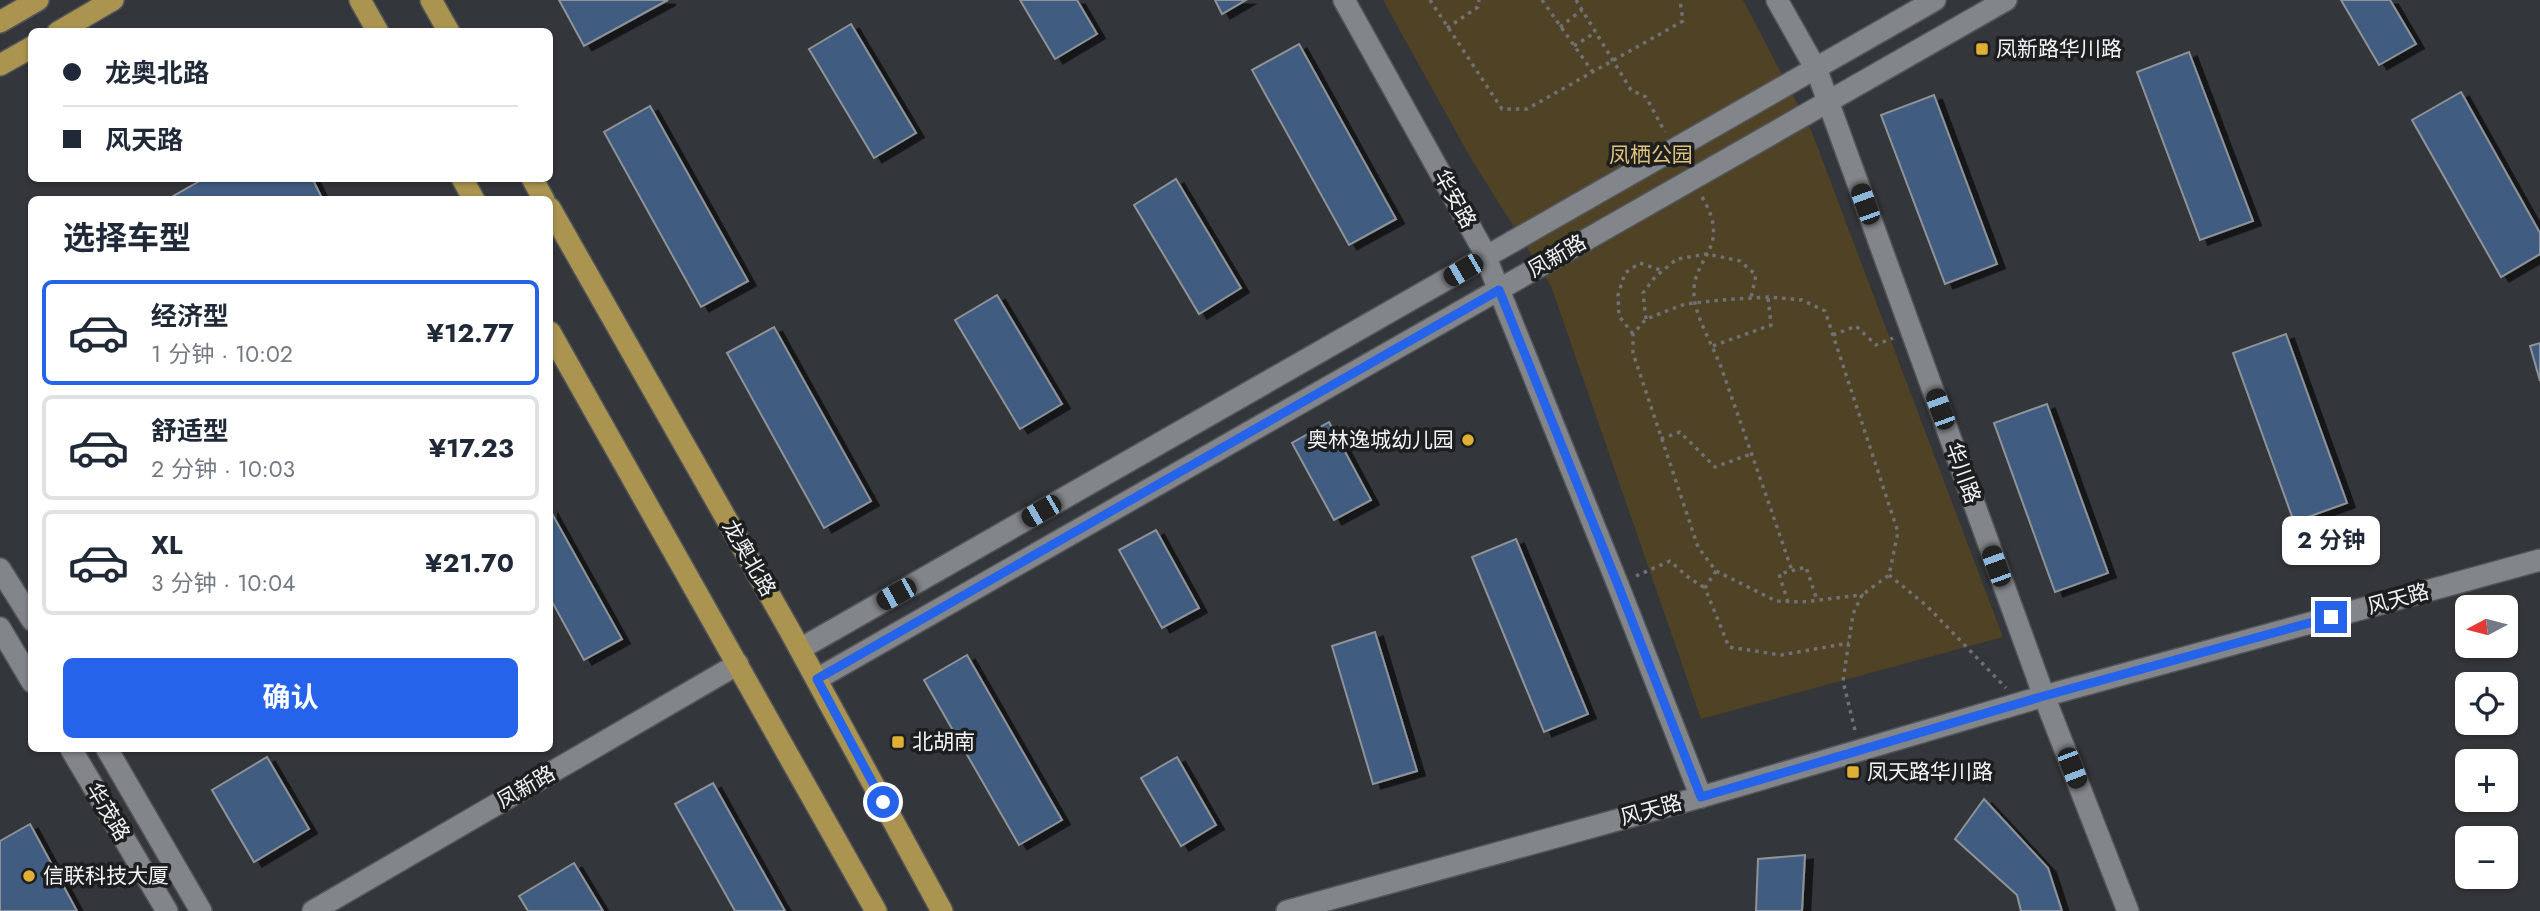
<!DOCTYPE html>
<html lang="zh">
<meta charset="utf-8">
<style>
:root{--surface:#fff;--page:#f6f6f7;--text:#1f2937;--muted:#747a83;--line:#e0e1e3;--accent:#2563eb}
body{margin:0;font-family:Jost,"Noto Sans SC",sans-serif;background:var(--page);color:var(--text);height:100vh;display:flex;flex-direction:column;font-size:26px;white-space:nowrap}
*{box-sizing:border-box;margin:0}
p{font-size:23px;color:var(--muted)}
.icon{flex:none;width:38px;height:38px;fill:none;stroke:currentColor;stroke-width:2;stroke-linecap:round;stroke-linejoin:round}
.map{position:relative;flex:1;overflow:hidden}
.drawer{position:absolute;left:28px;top:196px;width:525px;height:556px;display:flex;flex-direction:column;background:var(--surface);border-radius:10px;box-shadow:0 2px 5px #0004}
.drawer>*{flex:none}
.guide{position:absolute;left:28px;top:28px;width:525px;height:154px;border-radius:10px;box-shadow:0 2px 5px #0004;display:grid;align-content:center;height:154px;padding:0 35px;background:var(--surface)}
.needle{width:46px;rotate:263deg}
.controls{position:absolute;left:2455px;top:595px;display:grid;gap:14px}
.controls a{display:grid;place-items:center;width:63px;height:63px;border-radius:10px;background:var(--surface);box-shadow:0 2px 5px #0004;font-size:35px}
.end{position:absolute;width:32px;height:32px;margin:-16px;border:9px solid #2563eb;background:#fff;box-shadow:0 0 0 4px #fff}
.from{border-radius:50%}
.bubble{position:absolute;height:49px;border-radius:10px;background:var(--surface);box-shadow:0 2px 5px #0004;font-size:23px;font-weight:700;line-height:49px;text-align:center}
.car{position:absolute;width:21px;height:42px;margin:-21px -10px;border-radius:9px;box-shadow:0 0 5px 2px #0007;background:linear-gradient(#222 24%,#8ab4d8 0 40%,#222 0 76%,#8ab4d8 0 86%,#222 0)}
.guide b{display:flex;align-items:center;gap:24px;height:66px;font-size:26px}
.guide b+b{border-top:2px solid var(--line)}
.guide i{width:18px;height:18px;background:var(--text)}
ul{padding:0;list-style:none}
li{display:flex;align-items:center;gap:21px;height:105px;margin:0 14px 10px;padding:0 21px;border:4px solid var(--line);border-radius:10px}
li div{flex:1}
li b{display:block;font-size:26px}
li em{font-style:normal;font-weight:700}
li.current{border-color:var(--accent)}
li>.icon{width:63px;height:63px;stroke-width:1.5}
h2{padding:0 35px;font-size:32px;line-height:84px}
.primary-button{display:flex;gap:14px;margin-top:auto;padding:14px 35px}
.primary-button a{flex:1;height:80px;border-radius:10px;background:var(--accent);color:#fff;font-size:28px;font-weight:700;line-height:80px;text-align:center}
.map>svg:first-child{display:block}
.green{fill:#4f4225}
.building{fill:#405b80;stroke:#8f9397;stroke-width:2;filter:url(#shadow)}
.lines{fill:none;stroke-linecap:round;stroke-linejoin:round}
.secondary-casing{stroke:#535658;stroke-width:24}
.primary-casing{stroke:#535658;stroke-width:24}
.path{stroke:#6f7275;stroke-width:3.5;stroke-dasharray:3.5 5;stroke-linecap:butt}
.secondary{stroke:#82858a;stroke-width:21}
.primary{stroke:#ab9350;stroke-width:21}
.route{stroke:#2563eb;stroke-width:9}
.poi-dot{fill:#dfb034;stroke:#1c1e1f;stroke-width:2.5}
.labels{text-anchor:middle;stroke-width:7;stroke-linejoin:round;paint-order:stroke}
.poi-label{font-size:21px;fill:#f2f4f6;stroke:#1c1e1f;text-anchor:start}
.park-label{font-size:21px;fill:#e2c37a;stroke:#1c1e1f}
.street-label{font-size:21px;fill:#f2f4f6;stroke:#1c1e1f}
</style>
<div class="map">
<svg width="2540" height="911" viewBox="0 0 2540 911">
<defs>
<filter id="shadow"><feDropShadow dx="8" dy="4.5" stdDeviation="0" flood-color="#0009"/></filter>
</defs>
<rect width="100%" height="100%" fill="#33363a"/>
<path class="green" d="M 1383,0 L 1743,0 L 1811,130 L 2003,637 L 1701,719 L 1551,286 L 1470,157 Z"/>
<g class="building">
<path d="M 559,0 L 668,0 L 584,46 Z"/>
<path d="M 1020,0 L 1077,0 L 1097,34 L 1055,59 Z"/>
<path d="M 1215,0 L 1246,0 L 1222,14 Z"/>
<path d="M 2341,0 L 2390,0 L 2416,44 L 2379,65 Z"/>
<path d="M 851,24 L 916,133 L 874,158 L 809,49 Z"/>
<path d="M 1299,44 L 1396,219 L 1349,245 L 1252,70 Z"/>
<path d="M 2189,52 L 2253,221 L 2200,240 L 2137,72 Z"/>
<path d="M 2461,92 L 2540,233 L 2540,254 L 2501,277 L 2412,120 Z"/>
<path d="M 1934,95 L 1997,264 L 1945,284 L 1881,115 Z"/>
<path d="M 650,106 L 748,281 L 701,307 L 604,132 Z"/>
<path d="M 205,178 L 312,178 L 323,200 L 171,200 L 170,198 Z"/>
<path d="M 1176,179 L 1241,288 L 1199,314 L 1134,205 Z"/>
<path d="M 997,295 L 1062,404 L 1020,429 L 955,320 Z"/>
<path d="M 774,327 L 871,501 L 824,528 L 727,353 Z"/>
<path d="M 2286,334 L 2347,503 L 2294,522 L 2233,353 Z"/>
<path d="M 2540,343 L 2540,381 L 2530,346 Z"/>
<path d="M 2047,404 L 2108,573 L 2055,592 L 1994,423 Z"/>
<path d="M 1329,422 L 1371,500 L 1334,520 L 1292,443 Z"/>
<path d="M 550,510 L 622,639 L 584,660 L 550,598 Z"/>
<path d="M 1156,530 L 1199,608 L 1162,628 L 1119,550 Z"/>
<path d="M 1516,539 L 1588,714 L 1544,732 L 1472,557 Z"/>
<path d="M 1375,632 L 1417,771 L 1373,784 L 1332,646 Z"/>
<path d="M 967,655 L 1062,820 L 1019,845 L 924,680 Z"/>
<path d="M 267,757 L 309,829 L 254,862 L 212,790 Z"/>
<path d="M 1177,757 L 1216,825 L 1181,846 L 1141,778 Z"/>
<path d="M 713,783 L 785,911 L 735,911 L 675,804 Z"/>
<path d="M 1984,799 L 2048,868 L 2062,911 L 2021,911 L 2017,895 L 1955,839 Z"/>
<path d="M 30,824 L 77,911 L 0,911 L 0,841 Z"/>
<path d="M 1805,855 L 1802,911 L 1756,911 L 1758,859 Z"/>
<path d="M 574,863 L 603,911 L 528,911 L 519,896 Z"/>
</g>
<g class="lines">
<defs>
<g id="secondary">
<path d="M 1344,0 L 1482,248 L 1618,585 L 1701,797"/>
<path d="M 1777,0 L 1817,71 L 2044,696 L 2128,911"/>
<path d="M 0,569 L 32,620"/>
<path d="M 0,628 L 32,682"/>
<path d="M 800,649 L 1935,0"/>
<path d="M 817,679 L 2006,0"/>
<path d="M 71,749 L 167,911"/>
<path d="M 107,749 L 201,911"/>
<path d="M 313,911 L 738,664"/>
<path d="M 1287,911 L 1701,797 L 2044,696 L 2540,560"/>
</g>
<g id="primary">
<path d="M 360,0 L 378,32"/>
<path d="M 431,0 L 449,32"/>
<path d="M 0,22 L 38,0"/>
<path d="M 58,32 L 113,0"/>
<path d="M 0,65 L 32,47"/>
<path d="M 462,178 L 474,200"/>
<path d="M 532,178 L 544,200"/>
<path d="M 550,208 L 790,631 L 942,911"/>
<path d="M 550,332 L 876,911"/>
</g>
</defs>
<use href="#secondary" class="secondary-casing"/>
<use href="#primary" class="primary-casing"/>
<g class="path">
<path d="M 1430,0 L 1502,109 L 1527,109 L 1683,21 L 1680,0"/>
<path d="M 1542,0 L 1592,71"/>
<path d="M 1576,0 L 1631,90 L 1646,97 L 1665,132"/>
<path d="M 1560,27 L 1582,10"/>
<path d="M 1447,28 L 1478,7 L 1479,0"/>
<path d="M 1574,46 L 1596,32"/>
<path d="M 1702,197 C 1735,252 1686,257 1695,303 C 1698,320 1714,349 1721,367 C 1745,435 1769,503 1792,571"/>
<path d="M 1646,319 L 1643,293 L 1655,277 L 1677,259 L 1707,254 L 1740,261 L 1756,275 L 1751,298"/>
<path d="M 1633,334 L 1619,316 L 1618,295 L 1625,273 L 1640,263 L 1663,271"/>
<path d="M 1833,335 L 1856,326 L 1876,345 L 1893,338"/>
<path d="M 1713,346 L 1771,325 L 1768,297"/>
<path d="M 1661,439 L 1680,432 L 1715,467 L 1751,454"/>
<path d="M 1716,571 L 1705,588 L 1729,647 L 1781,655 L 1849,643"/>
<path d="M 1889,575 L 1927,606 L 2006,688"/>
<path d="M 1636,576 L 1670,561 L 1688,577 L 1705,588"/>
<path d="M 1788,602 L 1779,574 L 1806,567 L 1817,600"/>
<path d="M 1855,730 L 1843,681 L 1853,614 L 1862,595 L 1802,602 L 1776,601 L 1716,571 L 1698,547 L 1633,353 L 1633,334 L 1646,319 L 1685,304 L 1721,300 L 1768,297 L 1802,300 L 1825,311 L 1898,532 L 1889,575 L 1862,595"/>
</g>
<use href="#secondary" class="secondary"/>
<use href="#primary" class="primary"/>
</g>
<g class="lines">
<path class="route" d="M 883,802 L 817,679 L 1499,290 L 1618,585 L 1701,797 L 2044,696 L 2331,617"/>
</g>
<g class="poi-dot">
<rect x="1975" y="42" width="14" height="14" rx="3.5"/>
<circle cx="1468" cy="440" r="7"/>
<rect x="891" y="735" width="14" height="14" rx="3.5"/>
<rect x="1846" y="765" width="14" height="14" rx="3.5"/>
<circle cx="29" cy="876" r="7"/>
</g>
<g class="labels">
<g class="poi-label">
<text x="1996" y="56">凤新路华川路</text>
<text x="1454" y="447" text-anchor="end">奥林逸城幼儿园</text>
<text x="912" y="749">北胡南</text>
<text x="1867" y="779">凤天路华川路</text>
<text x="43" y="883">信联科技大厦</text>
</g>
<g class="park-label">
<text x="1651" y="162">凤栖公园</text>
</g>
<g class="street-label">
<text transform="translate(1455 199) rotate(61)" y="7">华安路</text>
<text transform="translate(1557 256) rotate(-30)" y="7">凤新路</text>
<text transform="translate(1963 473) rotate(70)" y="7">华川路</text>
<text transform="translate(749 558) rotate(60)" y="7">龙奥北路</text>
<text transform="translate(2398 599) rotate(-15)" y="7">风天路</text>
<text transform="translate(526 787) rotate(-30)" y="7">凤新路</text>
<text transform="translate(1651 810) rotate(-15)" y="7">风天路</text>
<text transform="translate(108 812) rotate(59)" y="7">华茂路</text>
</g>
</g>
</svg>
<div class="controls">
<a><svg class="needle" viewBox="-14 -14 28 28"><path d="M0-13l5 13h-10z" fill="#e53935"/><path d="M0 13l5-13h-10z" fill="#747a83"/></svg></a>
<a><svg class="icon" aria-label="locate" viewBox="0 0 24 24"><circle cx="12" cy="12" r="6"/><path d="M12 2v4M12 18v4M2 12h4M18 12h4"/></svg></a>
<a>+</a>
<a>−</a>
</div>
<i class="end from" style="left:883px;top:802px"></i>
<i class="end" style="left:2331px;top:617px"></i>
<div class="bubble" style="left:2282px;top:516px;width:98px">2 分钟</div>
<i class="car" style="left:1865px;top:204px;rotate:340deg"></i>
<i class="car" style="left:1463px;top:270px;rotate:240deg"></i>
<i class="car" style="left:1940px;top:409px;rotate:340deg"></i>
<i class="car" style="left:1041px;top:511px;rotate:240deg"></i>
<i class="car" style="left:1996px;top:566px;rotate:340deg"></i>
<i class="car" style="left:896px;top:594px;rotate:241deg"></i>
<i class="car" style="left:2072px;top:768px;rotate:159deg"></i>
<div class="guide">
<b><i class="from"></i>龙奥北路</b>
<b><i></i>风天路</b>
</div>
<section class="drawer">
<h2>选择车型</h2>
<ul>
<li class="current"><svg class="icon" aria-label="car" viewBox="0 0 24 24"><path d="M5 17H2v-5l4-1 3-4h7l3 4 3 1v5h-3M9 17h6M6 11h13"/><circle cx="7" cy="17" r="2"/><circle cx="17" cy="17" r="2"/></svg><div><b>经济型</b><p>1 分钟 · 10:02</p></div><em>¥12.77</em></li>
<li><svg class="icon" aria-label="car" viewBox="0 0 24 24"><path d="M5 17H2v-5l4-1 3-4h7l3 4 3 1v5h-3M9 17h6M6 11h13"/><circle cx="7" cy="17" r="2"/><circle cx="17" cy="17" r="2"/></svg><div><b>舒适型</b><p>2 分钟 · 10:03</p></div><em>¥17.23</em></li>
<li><svg class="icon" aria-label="car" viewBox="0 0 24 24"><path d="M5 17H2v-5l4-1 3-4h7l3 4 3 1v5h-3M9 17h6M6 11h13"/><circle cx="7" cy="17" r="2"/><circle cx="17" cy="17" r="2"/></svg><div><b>XL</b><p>3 分钟 · 10:04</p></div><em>¥21.70</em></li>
</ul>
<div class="primary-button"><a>确认</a></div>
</section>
</div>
